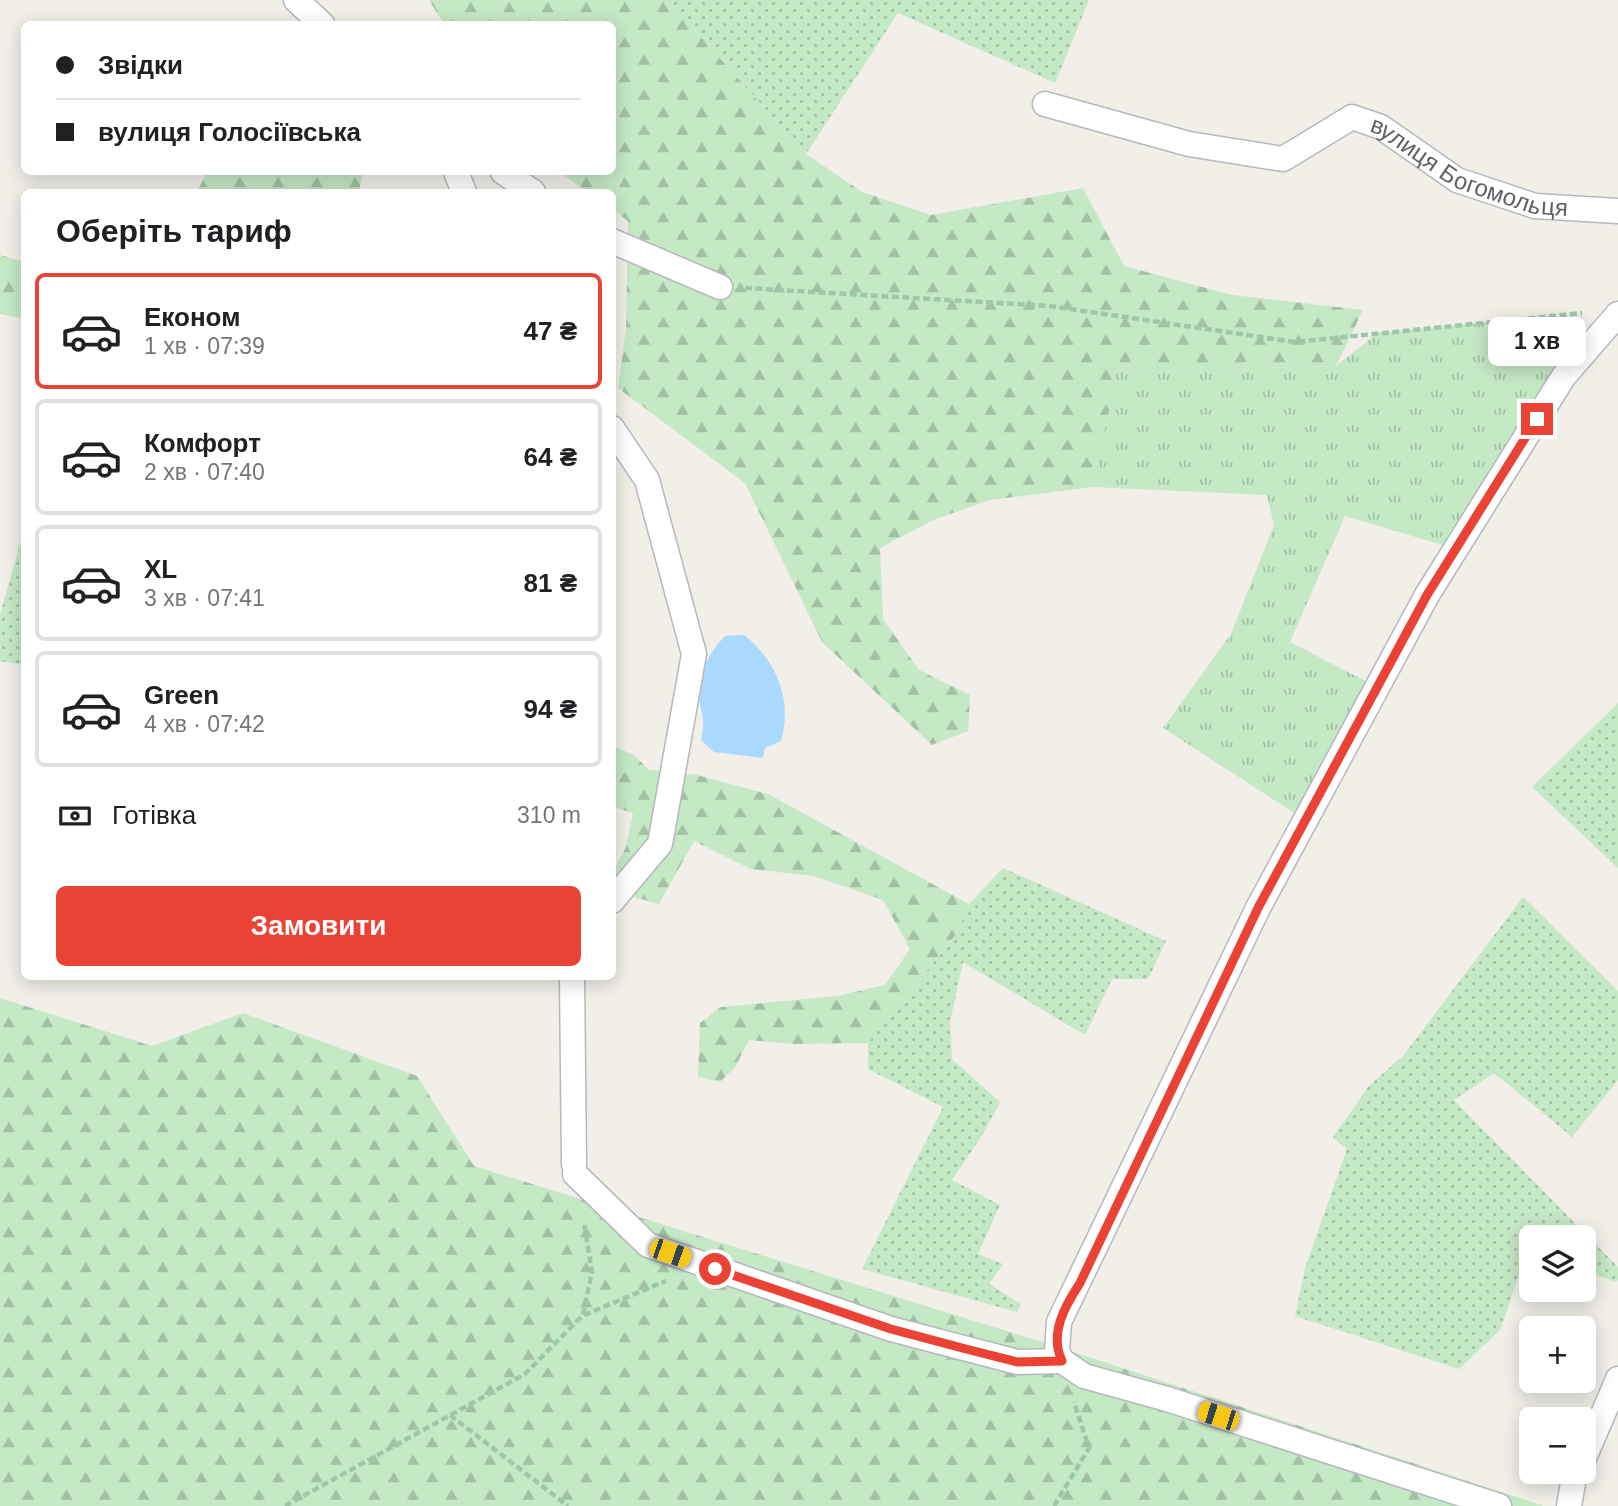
<!DOCTYPE html>
<html lang="uk">
<meta charset="utf-8">
<style>
:root{--surface:#fff;--page:#f6f6f6;--text:#202124;--muted:#757577;--line:#e0e0e0;--accent:#ea4335}
body{margin:0;font-family:Arial,sans-serif;background:var(--page);color:var(--text);height:100vh;display:flex;flex-direction:column;font-size:26px;white-space:nowrap}
*{box-sizing:border-box;margin:0}
p{font-size:23px;color:var(--muted)}
.icon{flex:none;width:38px;height:38px;fill:none;stroke:currentColor;stroke-width:2;stroke-linecap:round;stroke-linejoin:round}
.map{position:relative;flex:1;overflow:hidden}
.drawer{position:absolute;left:21px;top:189px;width:595px;height:791px;display:flex;flex-direction:column;background:var(--surface);border-radius:10px;box-shadow:0 4px 18px #0003}
.drawer>*{flex:none}
.hud{position:absolute;left:21px;top:21px;width:595px;height:154px;border-radius:10px;box-shadow:0 4px 18px #0003;display:grid;align-content:center;height:154px;padding:0 35px;background:var(--surface)}
.fabs{position:absolute;left:1519px;top:1225px;display:grid;gap:14px}
.fabs a{display:grid;place-items:center;width:77px;height:77px;border-radius:10px;background:var(--surface);box-shadow:0 4px 18px #0003;font-size:35px}
.end{position:absolute;width:32px;height:32px;margin:-16px;border:9px solid #ea4335;background:#fff;box-shadow:0 0 0 4px #fff}
.from{border-radius:50%}
.bubble{position:absolute;height:49px;border-radius:10px;background:var(--surface);box-shadow:0 4px 18px #0003;font-size:23px;font-weight:800;line-height:49px;text-align:center}
.car{position:absolute;width:21px;height:42px;margin:-21px -10px;border-radius:9px;box-shadow:0 0 5px 2px #0007;background:linear-gradient(#f5c518 24%,#345 0 40%,#f5c518 0 76%,#345 0 86%,#f5c518 0)}
.hud b{display:flex;align-items:center;gap:24px;height:66px;font-size:26px}
.hud b+b{border-top:2px solid var(--line)}
.hud i{width:18px;height:18px;background:var(--text)}
ul{padding:0;list-style:none}
li{display:flex;align-items:center;gap:21px;height:116px;margin:0 14px 10px;padding:0 21px;border:4px solid var(--line);border-radius:10px}
li div{flex:1}
li b{display:block;font-size:26px}
li em{font-style:normal;font-weight:800}
li.on{border-color:var(--accent)}
li>.icon{width:63px;height:63px;stroke-width:1.5}
h2{padding:0 35px;font-size:32px;line-height:84px}
.pay{display:flex;align-items:center;gap:18px;height:77px;padding:0 35px;font-size:26px}
.pay p{margin-inline-start:auto}
.button{display:flex;gap:14px;margin-top:auto;padding:14px 35px}
.button a{flex:1;height:80px;border-radius:10px;background:var(--accent);color:#fff;font-size:28px;font-weight:800;line-height:80px;text-align:center}
.map>svg:first-child{display:block}
.grass{fill:url(#grass-tufts)}
.forest{fill:url(#forest-firs)}
.garden{fill:url(#garden-dots)}
.water{fill:#aadaff}
.lines{fill:none;stroke-linecap:round;stroke-linejoin:round}
.street-casing{stroke:#b5b8bc;stroke-width:27}
.path{stroke:#9cc7a9;stroke-width:4.5;stroke-dasharray:7 3.5;stroke-linecap:butt}
.street{stroke:#fff;stroke-width:24}
.route{stroke:#ea4335;stroke-width:9}
.labels{text-anchor:middle;stroke-width:7;stroke-linejoin:round;paint-order:stroke}
.street-label{font-size:24px;fill:#5f6368;stroke:#fff}
</style>
<div class="map">
<svg width="1618" height="1506" viewBox="0 0 1618 1506">
<defs>
<pattern id="grass-tufts" width="24" height="20" patternUnits="userSpaceOnUse" patternTransform="scale(1.75)"><rect width="24" height="20" fill="#c5e8c5"/><path d="M3 7l-1-3M5 7V3M7 7l1-3M15 17l-1-3M17 17v-4M19 17l1-3" fill="none" stroke="#a3c0a4"/></pattern>
<pattern id="forest-firs" width="22" height="20" patternUnits="userSpaceOnUse" patternTransform="scale(1.75)"><rect width="22" height="20" fill="#c5e8c5"/><path d="M5 1l3.5 6h-7zM16 11l3.5 6h-7z" fill="#a3c0a4"/></pattern>
<pattern id="garden-dots" width="8" height="8" patternUnits="userSpaceOnUse" patternTransform="scale(1.75)"><rect width="8" height="8" fill="#c5e8c5"/><path d="M2 2h.1M6 6h.1" fill="none" stroke="#a3c0a4" stroke-width="1.8" stroke-linecap="round"/></pattern>
</defs>
<rect width="100%" height="100%" fill="#f1efe8"/>
<path class="grass" d="M 1549,316 L 1562,352 L 1564,376 L 1456,549 L 1345,516 L 1290,642 L 1377,687 L 1305,820 L 1163,728 L 1231,634 L 1274,525 L 1267,495 L 1093,487 L 1116,371 L 1336,366 L 1378,333 Z"/>
<g class="forest">
<path d="M 429,0 L 668,0 L 806,154 L 862,192 L 931,215 L 1083,188 L 1124,266 L 1232,295 L 1363,310 L 1336,366 L 1117,371 L 1093,487 L 990,500 L 933,520 L 880,548 L 883,619 L 919,670 L 970,695 L 968,731 L 932,745 L 822,642 L 745,483 L 618,388 L 626,329 L 628,221 L 613,210 L 612,192 L 588,192 L 559,172 L 612,172 L 612,24 L 444,24 Z"/>
<path d="M 207,172 L 363,172 L 359,192 L 197,192 Z"/>
<path d="M 0,255 L 24,262 L 24,319 L 0,314 Z"/>
<path d="M 613,746 L 634,755 L 649,770 L 697,775 L 768,794 L 969,904 L 958,932 L 868,1043 L 792,1044 L 749,1040 L 735,1067 L 720,1082 L 698,1077 L 700,1023 L 721,1007 L 837,996 L 885,985 L 910,949 L 883,900 L 814,876 L 751,869 L 694,841 L 659,904 L 613,891 L 612,874 L 626,847 L 633,813 L 613,807 Z"/>
<path d="M 0,998 L 152,1046 L 243,1013 L 417,1076 L 474,1166 L 1058,1347 L 1544,1506 L 0,1506 Z"/>
</g>
<g class="garden">
<path d="M 668,0 L 1089,0 L 1055,83 L 898,13 L 806,154 Z"/>
<path d="M 24,529 L 24,665 L 0,661 L 0,615 Z"/>
<path d="M 1618,703 L 1618,868 L 1532,787 Z"/>
<path d="M 1003,868 L 1166,941 L 1148,979 L 1112,979 L 1085,1035 L 963,962 L 950,1022 L 952,1059 L 1000,1102 L 983,1134 L 952,1180 L 1000,1205 L 978,1254 L 1003,1264 L 989,1284 L 1021,1304 L 1017,1312 L 862,1269 L 943,1107 L 868,1069 L 868,1043 L 958,932 L 969,904 Z"/>
<path d="M 1523,897 L 1618,991 L 1618,1080 L 1572,1137 L 1494,1073 L 1454,1100 L 1618,1267 L 1618,1280 L 1615,1282 L 1584,1270 L 1584,1237 L 1531,1237 L 1531,1251 L 1527,1250 L 1501,1329 L 1459,1369 L 1295,1316 L 1305,1268 L 1347,1149 L 1333,1137 L 1369,1086 L 1404,1055 Z"/>
</g>
<path class="water" d="M 744,635 C 776,660 793,700 781,741 L 765,748 L 763,758 L 714,752 L 701,740 C 706,717 701,717 699,696 C 698,673 710,652 725,636 Z"/>
<g class="lines">
<defs>
<g id="street">
<path d="M 296,0 L 322,24"/>
<path id="s1" d="M 1045,104 L 1189,144 L 1283,159 L 1352,117 L 1381,127 L 1457,180 L 1535,206 L 1618,211"/>
<path d="M 456,172 L 464,192"/>
<path d="M 503,172 L 533,192"/>
<path d="M 612,241 L 720,287"/>
<path d="M 612,428 L 647,480 L 694,654 L 660,844 L 612,901"/>
<path d="M 572,976 L 574,1164"/>
<path d="M 575,1174 L 648,1245 L 891,1329 L 1017,1362 L 1062,1361"/>
<path d="M 1584,1458 L 1618,1379"/>
<path d="M 1499,1506 L 1167,1399 L 1084,1376 L 1062,1361 L 1057,1351 L 1059,1322 L 1258,908 L 1427,595 L 1564,376 L 1618,314"/>
<path d="M 1569,1506 L 1575,1472"/>
</g>
</defs>
<use href="#street" class="street-casing"/>
<g class="path">
<path d="M 745,288 L 1050,306 L 1295,342 L 1582,313"/>
<path d="M 584,1315 L 666,1281"/>
<path d="M 450,1415 L 568,1506"/>
<path d="M 285,1506 L 525,1374 L 583,1315 L 592,1272 L 584,1223"/>
<path d="M 1054,1506 L 1089,1448 L 1074,1402"/>
</g>
<use href="#street" class="street"/>
</g>
<g class="lines">
<path class="route" d="M 715,1269 L 891,1329 L 966,1349 L 1017,1362 L 1062,1361 C 1049,1333 1065,1306 1080,1283 L 1258,908 L 1427,595 L 1537,419"/>
</g>
<g class="labels">
<g class="street-label">
<text dy="8" stroke="none"><textPath href="#s1" startOffset="455">вулиця Богомольця</textPath></text>
</g>
</g>
</svg>
<div class="fabs">
<a><svg class="icon" aria-label="layers" viewBox="0 0 24 24"><path d="M12 4l9 5-9 5-9-5zM3 14l9 5 9-5"/></svg></a>
<a>+</a>
<a>−</a>
</div>
<i class="end from" style="left:715px;top:1269px"></i>
<i class="end" style="left:1537px;top:419px"></i>
<div class="bubble" style="left:1488px;top:317px;width:98px">1 хв</div>
<i class="car" style="left:670px;top:1253px;rotate:109deg"></i>
<i class="car" style="left:1218px;top:1416px;rotate:288deg"></i>
<div class="hud">
<b><i class="from"></i>Звідки</b>
<b><i></i>вулиця Голосіївська</b>
</div>
<section class="drawer">
<h2>Оберіть тариф</h2>
<ul>
<li class="on"><svg class="icon" aria-label="car" viewBox="0 0 24 24"><path d="M5 17H2v-5l4-1 3-4h7l3 4 3 1v5h-3M9 17h6M6 11h13"/><circle cx="7" cy="17" r="2"/><circle cx="17" cy="17" r="2"/></svg><div><b>Економ</b><p>1 хв · 07:39</p></div><em>47 ₴</em></li>
<li><svg class="icon" aria-label="car" viewBox="0 0 24 24"><path d="M5 17H2v-5l4-1 3-4h7l3 4 3 1v5h-3M9 17h6M6 11h13"/><circle cx="7" cy="17" r="2"/><circle cx="17" cy="17" r="2"/></svg><div><b>Комфорт</b><p>2 хв · 07:40</p></div><em>64 ₴</em></li>
<li><svg class="icon" aria-label="car" viewBox="0 0 24 24"><path d="M5 17H2v-5l4-1 3-4h7l3 4 3 1v5h-3M9 17h6M6 11h13"/><circle cx="7" cy="17" r="2"/><circle cx="17" cy="17" r="2"/></svg><div><b>XL</b><p>3 хв · 07:41</p></div><em>81 ₴</em></li>
<li><svg class="icon" aria-label="car" viewBox="0 0 24 24"><path d="M5 17H2v-5l4-1 3-4h7l3 4 3 1v5h-3M9 17h6M6 11h13"/><circle cx="7" cy="17" r="2"/><circle cx="17" cy="17" r="2"/></svg><div><b>Green</b><p>4 хв · 07:42</p></div><em>94 ₴</em></li>
</ul>
<div class="pay"><svg class="icon" aria-label="cash" viewBox="0 0 24 24"><path d="M3 7h18v10H3z"/><circle cx="12" cy="12" r="2"/></svg>Готівка<p>310 m</p></div>
<div class="button"><a>Замовити</a></div>
</section>
</div>
